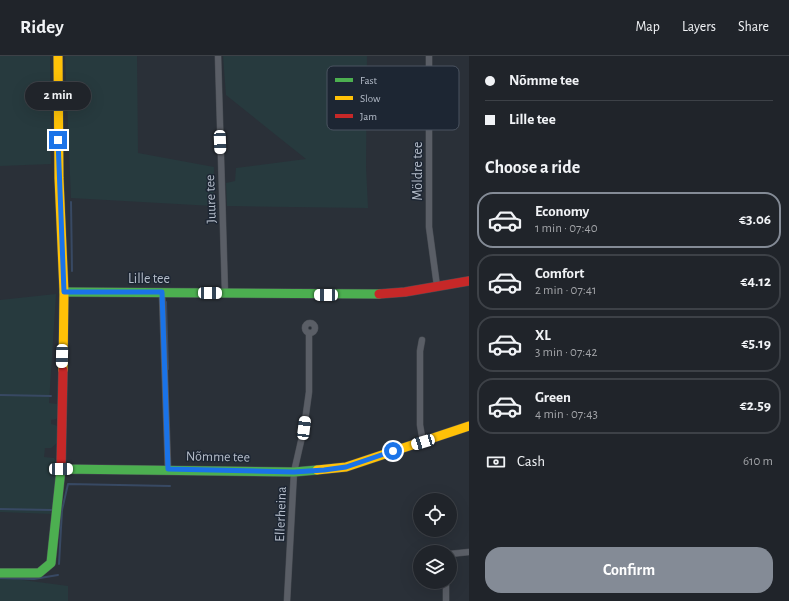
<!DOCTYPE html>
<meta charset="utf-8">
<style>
:root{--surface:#20242a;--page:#2d3036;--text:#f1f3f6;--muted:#a2a4a8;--line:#3d4147;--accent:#848b96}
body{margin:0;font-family:"Alegreya Sans",sans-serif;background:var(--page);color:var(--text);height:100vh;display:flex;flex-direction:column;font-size:15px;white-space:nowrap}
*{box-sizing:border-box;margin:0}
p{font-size:13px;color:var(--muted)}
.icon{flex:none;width:22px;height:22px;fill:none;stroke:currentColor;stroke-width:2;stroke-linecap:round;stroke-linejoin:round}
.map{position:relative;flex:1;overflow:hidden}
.sheet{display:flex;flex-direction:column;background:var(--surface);width:320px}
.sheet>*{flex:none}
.top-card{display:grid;align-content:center;height:88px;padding:0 16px;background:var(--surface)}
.buttons{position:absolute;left:413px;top:437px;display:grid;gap:8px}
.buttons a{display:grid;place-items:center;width:44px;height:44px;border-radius:50%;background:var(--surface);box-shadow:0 4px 16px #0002,0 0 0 1px var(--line);font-size:20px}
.end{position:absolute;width:18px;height:18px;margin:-9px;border:5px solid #1a73e8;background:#fff;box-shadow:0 0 0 2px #fff}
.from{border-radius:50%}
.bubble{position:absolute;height:28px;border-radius:14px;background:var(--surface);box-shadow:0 4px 16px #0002,0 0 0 1px var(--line);font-size:13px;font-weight:600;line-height:28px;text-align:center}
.car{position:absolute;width:12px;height:24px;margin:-12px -6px;border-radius:5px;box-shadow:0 0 3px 1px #0007;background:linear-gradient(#fff 24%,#345 0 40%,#fff 0 76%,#345 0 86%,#fff 0)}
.top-card b{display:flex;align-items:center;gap:14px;height:38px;font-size:15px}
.top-card b+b{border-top:1px solid var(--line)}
.top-card i{width:10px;height:10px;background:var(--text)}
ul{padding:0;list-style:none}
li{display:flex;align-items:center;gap:12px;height:56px;margin:0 8px 6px;padding:0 8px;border:2px solid var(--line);border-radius:16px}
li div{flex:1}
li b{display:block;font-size:15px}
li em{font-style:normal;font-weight:600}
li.active{border-color:var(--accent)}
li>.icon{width:36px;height:36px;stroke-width:1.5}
h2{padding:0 16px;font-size:18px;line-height:48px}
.pay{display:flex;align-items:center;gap:10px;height:44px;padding:0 16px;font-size:15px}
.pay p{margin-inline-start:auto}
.primary-button{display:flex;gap:8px;margin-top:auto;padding:8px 16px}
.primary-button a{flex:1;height:46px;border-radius:16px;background:var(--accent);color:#fff;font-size:16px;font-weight:600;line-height:46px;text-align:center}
header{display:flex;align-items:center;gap:24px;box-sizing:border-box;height:56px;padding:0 20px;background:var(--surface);border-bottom:1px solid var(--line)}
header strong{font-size:19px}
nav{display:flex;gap:22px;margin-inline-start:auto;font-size:14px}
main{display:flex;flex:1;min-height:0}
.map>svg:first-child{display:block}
.green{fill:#273a3e}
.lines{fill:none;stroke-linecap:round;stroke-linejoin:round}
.stream{stroke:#384963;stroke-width:2}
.street-casing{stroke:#484c53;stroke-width:7}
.fast-casing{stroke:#484c53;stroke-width:10}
.slow-casing{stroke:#484c53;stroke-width:10}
.jam-casing{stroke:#484c53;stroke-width:10}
.street{stroke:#5a5e66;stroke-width:6}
.fast{stroke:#4caf50;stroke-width:9}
.slow{stroke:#ffc107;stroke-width:9}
.jam{stroke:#c62828;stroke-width:9}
.route{stroke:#1a73e8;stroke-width:5}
.labels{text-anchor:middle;stroke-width:3;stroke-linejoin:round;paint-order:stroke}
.street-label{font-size:14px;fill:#b4bcc9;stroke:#1d2633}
.key{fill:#1d2633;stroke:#4a5360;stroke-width:1}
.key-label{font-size:11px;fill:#b4bcc9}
</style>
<header>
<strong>Ridey</strong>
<nav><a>Map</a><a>Layers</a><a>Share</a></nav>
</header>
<main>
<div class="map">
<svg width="469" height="545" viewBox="0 0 469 545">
<rect width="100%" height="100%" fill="#2a3038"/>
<g class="green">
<path d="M 0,0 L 50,0 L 51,108 L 0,110 Z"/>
<path d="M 65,0 L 137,0 L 138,97 L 214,111 L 213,150 L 71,142 Z"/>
<path d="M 223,0 L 367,0 L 366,111 L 368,152 L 227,150 L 226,127 L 235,125 L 236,112 L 306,103 L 226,39 Z"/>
<path d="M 56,238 L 49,347 L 57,348 L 58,361 L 56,363 L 51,364 L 51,368 L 55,369 L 58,371 L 58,386 L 51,392 L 45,392 L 44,401 L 54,402 L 58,409 L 52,458 L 0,456 L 0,244 Z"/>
<path d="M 0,521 L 68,530 L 68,545 L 0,545 Z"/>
</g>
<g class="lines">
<g class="stream">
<path d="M 71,146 L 72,215"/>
<path d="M 166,246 L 168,313"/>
<path d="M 0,339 L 51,340"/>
<path d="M 0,453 L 52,454"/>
<path d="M 59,508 L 62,454 L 68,428 L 170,430"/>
<path d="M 0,522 L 34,523 L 58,519"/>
</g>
<defs>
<g id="street">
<path d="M 218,0 L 225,237"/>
<path d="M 429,0 L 429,171 L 437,230"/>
<path d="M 162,236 L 168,413"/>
<circle cx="310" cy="272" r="5"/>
<path d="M 422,284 L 420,295 L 420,369 L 423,386"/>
<path d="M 450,498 L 469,496"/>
<path d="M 287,545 L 294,416 L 304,372 L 309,336 L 309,277"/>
<path d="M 446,545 L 446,526"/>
</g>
<g id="fast">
<path d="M 64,236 L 379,238"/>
<path d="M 0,517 L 39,517 L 51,507 L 61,413 L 294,416 L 317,414"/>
</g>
<g id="slow">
<path d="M 58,0 L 59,122 L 64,236 L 63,314"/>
<path d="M 317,414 L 346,411 L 469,370"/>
</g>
<g id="jam">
<path d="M 379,238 L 405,236 L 469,225"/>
<path d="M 61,413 L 63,314"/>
</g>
</defs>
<use href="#street" class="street-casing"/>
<use href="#fast" class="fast-casing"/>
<use href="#slow" class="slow-casing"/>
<use href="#jam" class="jam-casing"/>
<use href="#street" class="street"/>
<use href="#fast" class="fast"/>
<use href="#slow" class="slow"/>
<use href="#jam" class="jam"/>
</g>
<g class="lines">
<path class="route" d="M 58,84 L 64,236 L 162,236 L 168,413 L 294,416 L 324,414 L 346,411 L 393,395"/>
</g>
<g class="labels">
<g class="street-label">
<text transform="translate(417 115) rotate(-90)" y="5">Möldre tee</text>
<text transform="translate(210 143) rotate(-92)" y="5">Juure tee</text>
<text x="149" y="227">Lille tee</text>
<text transform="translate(218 400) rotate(1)" y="5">Nõmme tee</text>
<text transform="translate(280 458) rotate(-88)" y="5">Ellerheina</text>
</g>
</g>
<rect x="327" y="10" width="132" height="64" rx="6" class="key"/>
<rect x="335" y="22" width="18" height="4" fill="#4caf50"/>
<rect x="335" y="40" width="18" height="4" fill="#ffc107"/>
<rect x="335" y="58" width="18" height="4" fill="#c62828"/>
<g class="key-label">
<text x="360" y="28">Fast</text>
<text x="360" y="46">Slow</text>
<text x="360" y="64">Jam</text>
</g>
</svg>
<div class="buttons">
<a><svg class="icon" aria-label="locate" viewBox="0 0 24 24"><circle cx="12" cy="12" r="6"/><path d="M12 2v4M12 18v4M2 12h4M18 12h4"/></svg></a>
<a><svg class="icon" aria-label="layers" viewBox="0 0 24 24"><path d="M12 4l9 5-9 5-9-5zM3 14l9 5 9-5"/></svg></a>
</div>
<i class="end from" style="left:393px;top:395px"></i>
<i class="end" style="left:58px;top:84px"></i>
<div class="bubble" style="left:25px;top:26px;width:66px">2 min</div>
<i class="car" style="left:220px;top:86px;rotate:178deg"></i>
<i class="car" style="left:210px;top:237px;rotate:91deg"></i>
<i class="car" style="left:326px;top:239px;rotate:270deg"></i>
<i class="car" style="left:62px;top:300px;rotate:181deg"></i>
<i class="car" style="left:304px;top:372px;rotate:7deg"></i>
<i class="car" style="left:423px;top:386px;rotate:253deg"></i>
<i class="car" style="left:61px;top:413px;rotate:90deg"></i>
</div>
<section class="sheet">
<div class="top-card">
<b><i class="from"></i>Nõmme tee</b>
<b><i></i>Lille tee</b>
</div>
<h2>Choose a ride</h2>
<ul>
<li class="active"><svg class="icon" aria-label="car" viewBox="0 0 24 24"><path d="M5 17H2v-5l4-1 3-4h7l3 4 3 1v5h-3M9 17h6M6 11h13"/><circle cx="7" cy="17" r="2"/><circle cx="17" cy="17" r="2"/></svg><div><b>Economy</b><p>1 min · 07:40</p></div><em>€3.06</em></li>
<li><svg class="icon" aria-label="car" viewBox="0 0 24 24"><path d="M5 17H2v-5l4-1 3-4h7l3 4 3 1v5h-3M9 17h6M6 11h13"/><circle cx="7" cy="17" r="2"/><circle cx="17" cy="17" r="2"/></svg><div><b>Comfort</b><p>2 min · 07:41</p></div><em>€4.12</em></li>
<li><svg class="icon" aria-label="car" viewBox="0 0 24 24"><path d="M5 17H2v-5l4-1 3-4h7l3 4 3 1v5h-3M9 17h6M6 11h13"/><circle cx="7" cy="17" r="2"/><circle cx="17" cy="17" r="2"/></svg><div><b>XL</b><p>3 min · 07:42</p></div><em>€5.19</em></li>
<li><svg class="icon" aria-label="car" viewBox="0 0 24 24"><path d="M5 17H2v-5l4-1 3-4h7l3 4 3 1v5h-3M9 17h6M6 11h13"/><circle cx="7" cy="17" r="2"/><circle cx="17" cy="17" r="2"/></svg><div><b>Green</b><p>4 min · 07:43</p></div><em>€2.59</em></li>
</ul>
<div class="pay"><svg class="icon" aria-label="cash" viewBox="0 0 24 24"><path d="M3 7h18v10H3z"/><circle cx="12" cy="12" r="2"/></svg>Cash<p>610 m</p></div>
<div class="primary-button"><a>Confirm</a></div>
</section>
</main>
